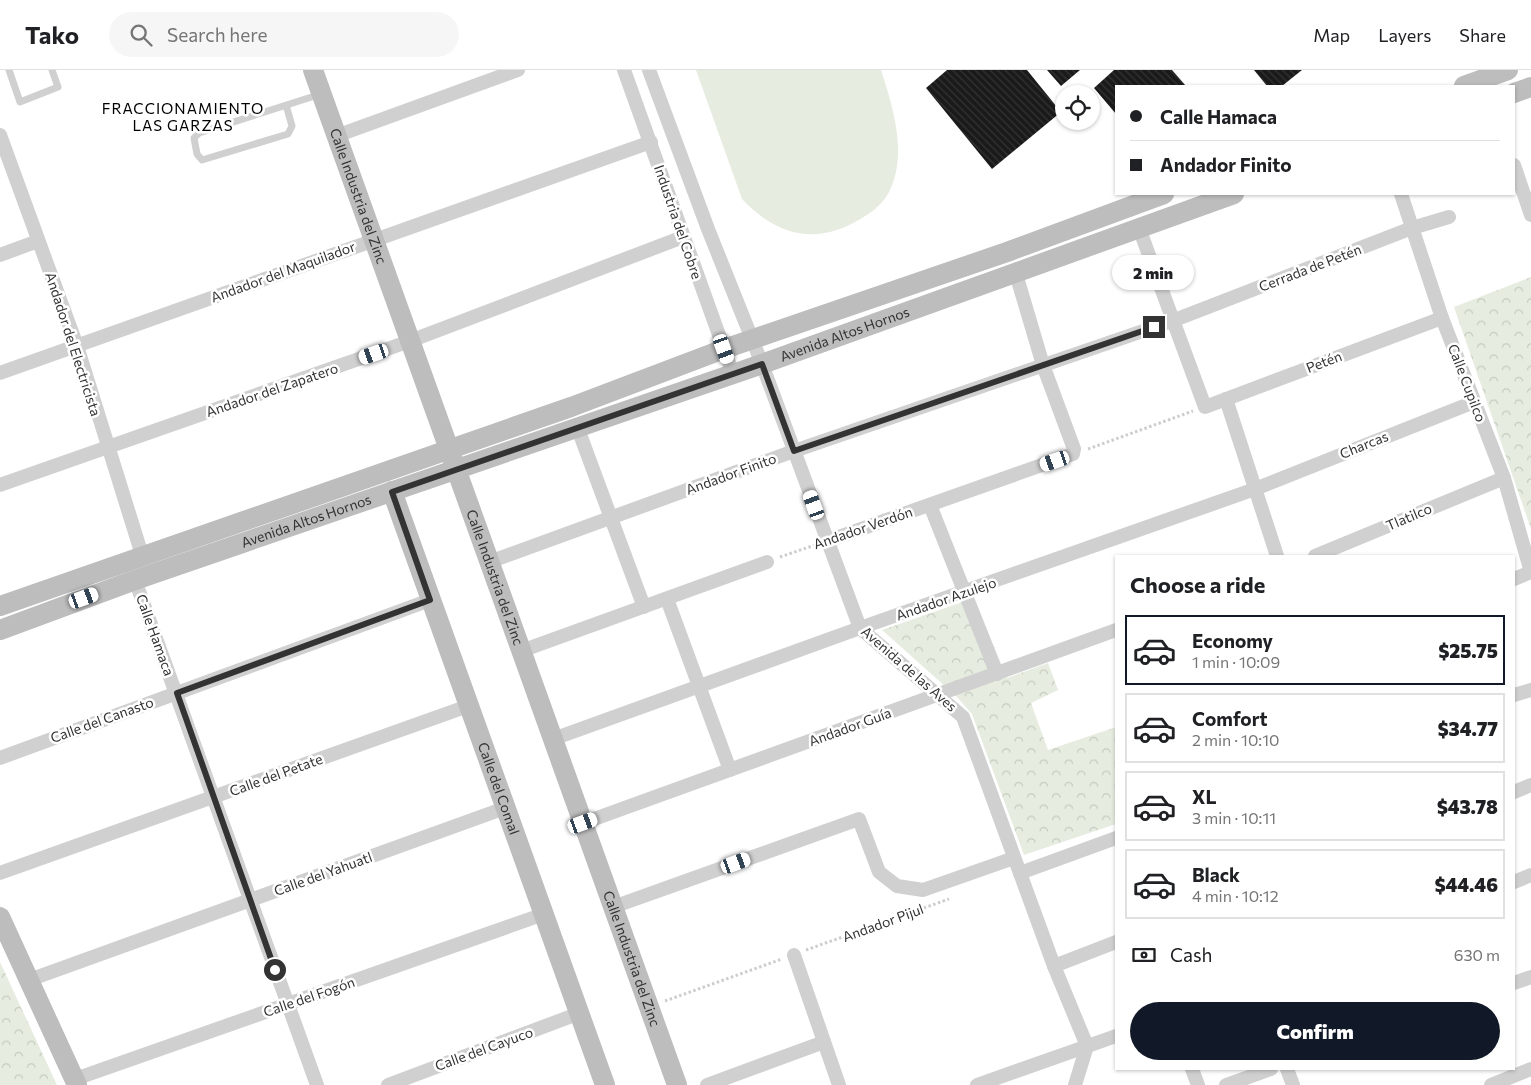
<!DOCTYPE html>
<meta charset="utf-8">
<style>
:root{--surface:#fff;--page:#f6f6f6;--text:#202124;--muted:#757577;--line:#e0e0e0;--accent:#111827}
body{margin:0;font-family:Commissioner,sans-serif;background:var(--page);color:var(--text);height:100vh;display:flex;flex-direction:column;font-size:19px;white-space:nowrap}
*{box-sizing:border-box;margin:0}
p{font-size:16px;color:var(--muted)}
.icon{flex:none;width:28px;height:28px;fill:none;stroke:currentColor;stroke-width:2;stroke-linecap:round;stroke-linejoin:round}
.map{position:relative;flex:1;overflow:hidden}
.panel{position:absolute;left:1115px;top:485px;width:400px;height:515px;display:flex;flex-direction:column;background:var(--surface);border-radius:0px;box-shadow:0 1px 4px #0004}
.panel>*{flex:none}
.guide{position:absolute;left:1115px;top:15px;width:400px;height:110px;border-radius:0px;box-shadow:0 1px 4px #0004;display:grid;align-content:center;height:110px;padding:0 15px;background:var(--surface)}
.tools{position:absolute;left:1055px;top:15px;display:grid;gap:10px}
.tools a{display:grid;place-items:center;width:45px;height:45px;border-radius:50%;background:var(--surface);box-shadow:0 1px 4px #0004;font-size:25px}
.end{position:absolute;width:22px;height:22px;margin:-11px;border:6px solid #333;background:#fff;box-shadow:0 0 0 2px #fff}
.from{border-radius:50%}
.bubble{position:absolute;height:35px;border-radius:18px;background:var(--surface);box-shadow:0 1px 4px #0004;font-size:16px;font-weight:800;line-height:35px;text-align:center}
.car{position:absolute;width:15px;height:30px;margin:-15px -8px;border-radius:6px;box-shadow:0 0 4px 1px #0007;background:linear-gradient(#fff 24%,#345 0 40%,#fff 0 76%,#345 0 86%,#fff 0)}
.guide b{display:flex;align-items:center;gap:18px;height:48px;font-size:19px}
.guide b+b{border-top:1px solid var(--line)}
.guide i{width:12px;height:12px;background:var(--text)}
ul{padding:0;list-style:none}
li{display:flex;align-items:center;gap:15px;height:70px;margin:0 10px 8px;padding:0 5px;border:2px solid var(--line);border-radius:0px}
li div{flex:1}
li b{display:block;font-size:19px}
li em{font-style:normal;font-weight:800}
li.active{border-color:var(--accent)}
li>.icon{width:45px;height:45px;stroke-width:1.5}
h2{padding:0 15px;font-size:22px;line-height:60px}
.pay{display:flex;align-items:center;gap:12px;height:55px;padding:0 15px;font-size:19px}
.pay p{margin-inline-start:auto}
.primary-button{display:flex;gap:10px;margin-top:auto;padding:10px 15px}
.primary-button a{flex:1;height:58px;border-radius:30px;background:var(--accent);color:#fff;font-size:20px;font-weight:800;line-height:58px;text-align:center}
header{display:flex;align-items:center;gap:30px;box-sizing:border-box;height:70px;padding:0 25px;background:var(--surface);border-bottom:1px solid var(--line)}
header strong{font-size:24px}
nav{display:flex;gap:28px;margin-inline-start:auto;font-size:18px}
.search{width:350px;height:45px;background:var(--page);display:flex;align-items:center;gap:12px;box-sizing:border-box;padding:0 18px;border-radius:28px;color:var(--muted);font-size:19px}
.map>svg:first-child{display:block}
.park{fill:url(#park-crowns)}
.pitch{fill:#e6ecdf}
.building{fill:url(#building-back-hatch)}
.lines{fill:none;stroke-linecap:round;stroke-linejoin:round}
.path{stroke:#cdcdcd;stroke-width:3;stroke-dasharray:2.5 2.5;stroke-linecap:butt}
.lane{stroke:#d0d0d0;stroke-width:7}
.street{stroke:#d0d0d0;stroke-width:14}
.secondary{stroke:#bdbdbd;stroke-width:20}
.route{stroke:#333;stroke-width:6}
.labels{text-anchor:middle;stroke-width:5;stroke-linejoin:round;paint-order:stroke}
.street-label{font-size:14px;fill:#333;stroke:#fff}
.neighbourhood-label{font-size:15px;letter-spacing:1px;fill:#000;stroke:#fff}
</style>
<header>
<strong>Tako</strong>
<div class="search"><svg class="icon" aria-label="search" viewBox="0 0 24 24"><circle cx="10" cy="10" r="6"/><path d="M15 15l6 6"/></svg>Search here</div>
<nav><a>Map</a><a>Layers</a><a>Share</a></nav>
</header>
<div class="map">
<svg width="1531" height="1015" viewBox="0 0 1531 1015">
<defs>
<pattern id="park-crowns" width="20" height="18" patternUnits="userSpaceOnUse" patternTransform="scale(1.25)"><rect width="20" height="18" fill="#e6ecdf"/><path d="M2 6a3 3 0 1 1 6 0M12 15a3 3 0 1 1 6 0" fill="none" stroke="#c6cbc0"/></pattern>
<pattern id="building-back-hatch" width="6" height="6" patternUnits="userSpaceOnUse" patternTransform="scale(1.25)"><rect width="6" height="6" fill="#1a1a1a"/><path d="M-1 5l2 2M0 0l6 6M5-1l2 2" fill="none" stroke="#333"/></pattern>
</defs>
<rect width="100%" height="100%" fill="#fff"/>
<g class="park">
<path d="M 1531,207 L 1531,459 L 1454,237 Z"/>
<path d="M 974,528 L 1007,608 L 1048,593 L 1058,620 L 1031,633 L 1048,680 L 1116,657 L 1116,754 L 1024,785 L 972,644 L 956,626 L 882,560 Z"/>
<path d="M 0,892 L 57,1015 L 0,1015 Z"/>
</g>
<path class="pitch" d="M 696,0 L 881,0 C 893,37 908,85 889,122 C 882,136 868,145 855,152 C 812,176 774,163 742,129 Z"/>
<g class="building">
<path d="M 947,0 L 1027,0 L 1061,42 L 992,99 L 926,18 Z"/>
<path d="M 1047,0 L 1080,0 L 1061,16 Z"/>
<path d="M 1114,0 L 1172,0 L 1186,16 L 1116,16 L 1116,44 L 1094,18 Z"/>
<path d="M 1254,0 L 1302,0 L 1282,16 L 1267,16 Z"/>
</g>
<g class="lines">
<g class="path">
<path d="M 1088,379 L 1193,341"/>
<path d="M 780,487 L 815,475"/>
<path d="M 806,880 L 949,829"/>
<path d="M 665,931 L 782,889"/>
</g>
<g class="lane">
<path d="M 9,0 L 20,32 L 58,17 L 52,0"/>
<path d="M 286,35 L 292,56 L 288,64 L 202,90 L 197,84 L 194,68 L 199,63 L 321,24"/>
</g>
<g class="street">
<path d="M 624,0 L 733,304"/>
<path d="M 649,0 L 708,159 L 762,294 L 860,558 L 963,647 L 1054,896 L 1087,976 L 1075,1015"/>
<path d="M 0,65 L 77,276 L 142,485"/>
<path d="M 336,66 L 518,0"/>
<path d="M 1514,95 L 1531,145"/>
<path d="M 1401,124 L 1442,248 L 1504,408 L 1531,502"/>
<path d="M 1139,158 L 1205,337 L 1442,248"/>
<path d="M 0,185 L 38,171"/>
<path d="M 0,303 L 651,72"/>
<path d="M 1226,329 L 1277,486"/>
<path d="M 578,359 L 644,537"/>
<path d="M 0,415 L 410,271 L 683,167"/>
<path d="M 930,435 L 997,604"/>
<path d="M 827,471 L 1073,384 L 1074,379 L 1043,295 L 1016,204"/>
<path d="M 1315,486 L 1504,408"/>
<path d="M 489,492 L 794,381 L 1172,251 L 1412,158 L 1449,147"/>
<path d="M 1514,509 L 1531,502"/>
<path d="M 135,510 L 317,1015"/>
<path d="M 667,529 L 730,700"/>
<path d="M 521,581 L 767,492"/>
<path d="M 1514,625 L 1531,620"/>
<path d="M 553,669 L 860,558 L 1255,419 L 1474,332"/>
<path d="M 0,688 L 430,530"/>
<path d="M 1514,722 L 1531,715"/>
<path d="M 583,753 L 1116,560"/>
<path d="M 0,803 L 468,636"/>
<path d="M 1020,803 L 1116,768"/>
<path d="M 1514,812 L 1531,805"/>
<path d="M 613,837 L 859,749 L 879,802 L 897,816 L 923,820 L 1014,788"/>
<path d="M 794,885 L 839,1015"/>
<path d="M 1054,896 L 1116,872"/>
<path d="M 29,910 L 505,738"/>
<path d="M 1514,913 L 1531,907"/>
<path d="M 1192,999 L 1198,1015"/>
<path d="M 1287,999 L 1293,1015"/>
<path d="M 75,1009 L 544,844"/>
<path d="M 388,1015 L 580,943"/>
<path d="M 707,1015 L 824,972"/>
<path d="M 977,1015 L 1116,966"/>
<path d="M 1226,1015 L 1271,999"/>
<path d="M 1491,1015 L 1531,999"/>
</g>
<g class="secondary">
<path id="s1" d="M 313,0 L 677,1015"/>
<path d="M 1464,16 L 1508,0"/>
<path d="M 1514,23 L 1531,17"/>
<path id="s2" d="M 392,421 L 605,1015"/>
<path d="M 0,536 L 571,337 L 724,279 L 1007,182 L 1164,124"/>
<path id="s3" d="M 0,560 L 135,510 L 762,294 L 1234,124"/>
<path d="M 0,847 L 77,1015"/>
</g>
</g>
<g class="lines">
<path class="route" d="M 275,900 L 177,623 L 430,530 L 392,422 L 762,294 L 794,381 L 1154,257"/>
</g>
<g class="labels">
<g class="street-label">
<text dy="5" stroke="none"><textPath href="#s1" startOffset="134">Calle Industria del Zinc</textPath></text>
<text transform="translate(678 152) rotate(71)" y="5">Industria del Cobre</text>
<text transform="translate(1310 198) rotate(-21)" y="5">Cerrada de Petén</text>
<text transform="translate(283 202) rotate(-20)" y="5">Andador del Maquilador</text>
<text dy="5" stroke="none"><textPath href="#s3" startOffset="895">Avenida Altos Hornos</textPath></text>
<text transform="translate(73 274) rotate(72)" y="5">Andador del Electricista</text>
<text transform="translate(1324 292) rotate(-21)" y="5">Petén</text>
<text transform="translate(1467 313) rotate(69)" y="5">Calle Cupilco</text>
<text transform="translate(272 320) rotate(-19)" y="5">Andador del Zapatero</text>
<text transform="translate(1364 375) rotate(-22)" y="5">Charcas</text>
<text transform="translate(731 404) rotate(-20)" y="5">Andador Finito</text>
<text transform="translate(1409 447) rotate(-23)" y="5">Tlatilco</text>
<text dy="5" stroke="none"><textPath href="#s3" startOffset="325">Avenida Altos Hornos</textPath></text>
<text transform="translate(863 458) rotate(-19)" y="5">Andador Verdón</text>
<text dy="5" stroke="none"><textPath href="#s1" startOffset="539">Calle Industria del Zinc</textPath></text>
<text transform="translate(946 529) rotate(-19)" y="5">Andador Azulejo</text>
<text transform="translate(155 565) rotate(70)" y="5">Calle Hamaca</text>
<text transform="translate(909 599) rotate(41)" y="5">Avenida de las Aves</text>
<text transform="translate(102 650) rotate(-20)" y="5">Calle del Canasto</text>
<text transform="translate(850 657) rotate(-20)" y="5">Andador Guía</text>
<text transform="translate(276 705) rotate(-20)" y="5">Calle del Petate</text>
<text dy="5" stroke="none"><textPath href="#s2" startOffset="316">Calle del Comal</textPath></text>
<text transform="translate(323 804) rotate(-20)" y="5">Calle del Yahuatl</text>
<text transform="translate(883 853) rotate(-20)" y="5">Andador Pijul</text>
<text dy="5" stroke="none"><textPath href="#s1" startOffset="944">Calle Industria del Zinc</textPath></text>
<text transform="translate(309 927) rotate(-19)" y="5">Calle del Fogón</text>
<text transform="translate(484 979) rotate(-20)" y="5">Calle del Cayuco</text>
</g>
<g class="neighbourhood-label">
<text x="183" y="44">FRACCIONAMIENTO<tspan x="183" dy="17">LAS GARZAS</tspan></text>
</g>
</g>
</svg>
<div class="tools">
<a><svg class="icon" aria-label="locate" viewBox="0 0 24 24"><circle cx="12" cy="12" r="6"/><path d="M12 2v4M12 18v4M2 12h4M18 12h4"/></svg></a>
</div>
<i class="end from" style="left:275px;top:900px"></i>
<i class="end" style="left:1154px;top:257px"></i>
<div class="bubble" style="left:1112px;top:185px;width:82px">2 min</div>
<i class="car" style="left:724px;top:279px;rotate:160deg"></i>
<i class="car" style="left:374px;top:284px;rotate:251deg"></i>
<i class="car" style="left:1055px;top:391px;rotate:251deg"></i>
<i class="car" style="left:814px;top:435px;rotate:340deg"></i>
<i class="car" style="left:84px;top:528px;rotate:70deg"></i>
<i class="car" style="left:583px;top:753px;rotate:70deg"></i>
<i class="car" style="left:736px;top:793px;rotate:70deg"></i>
<div class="guide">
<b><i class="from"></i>Calle Hamaca</b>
<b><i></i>Andador Finito</b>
</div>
<section class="panel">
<h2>Choose a ride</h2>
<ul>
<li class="active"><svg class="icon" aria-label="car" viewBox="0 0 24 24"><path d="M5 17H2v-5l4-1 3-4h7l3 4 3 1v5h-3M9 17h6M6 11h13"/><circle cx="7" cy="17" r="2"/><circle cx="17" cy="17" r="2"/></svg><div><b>Economy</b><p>1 min · 10:09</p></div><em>$25.75</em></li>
<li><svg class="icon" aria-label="car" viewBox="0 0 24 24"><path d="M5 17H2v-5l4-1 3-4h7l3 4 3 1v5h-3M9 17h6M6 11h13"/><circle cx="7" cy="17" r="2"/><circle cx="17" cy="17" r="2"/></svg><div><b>Comfort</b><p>2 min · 10:10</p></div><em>$34.77</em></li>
<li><svg class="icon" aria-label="car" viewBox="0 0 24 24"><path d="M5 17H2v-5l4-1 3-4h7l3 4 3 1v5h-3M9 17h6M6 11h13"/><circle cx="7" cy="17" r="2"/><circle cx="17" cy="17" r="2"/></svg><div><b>XL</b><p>3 min · 10:11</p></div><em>$43.78</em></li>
<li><svg class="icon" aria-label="car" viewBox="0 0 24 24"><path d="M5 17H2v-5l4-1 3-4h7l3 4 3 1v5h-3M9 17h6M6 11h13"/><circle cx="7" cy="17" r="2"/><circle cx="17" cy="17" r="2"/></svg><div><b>Black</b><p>4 min · 10:12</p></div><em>$44.46</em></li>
</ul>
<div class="pay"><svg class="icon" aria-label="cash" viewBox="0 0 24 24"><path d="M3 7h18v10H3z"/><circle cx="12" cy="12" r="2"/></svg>Cash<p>630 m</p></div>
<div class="primary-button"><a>Confirm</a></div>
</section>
</div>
